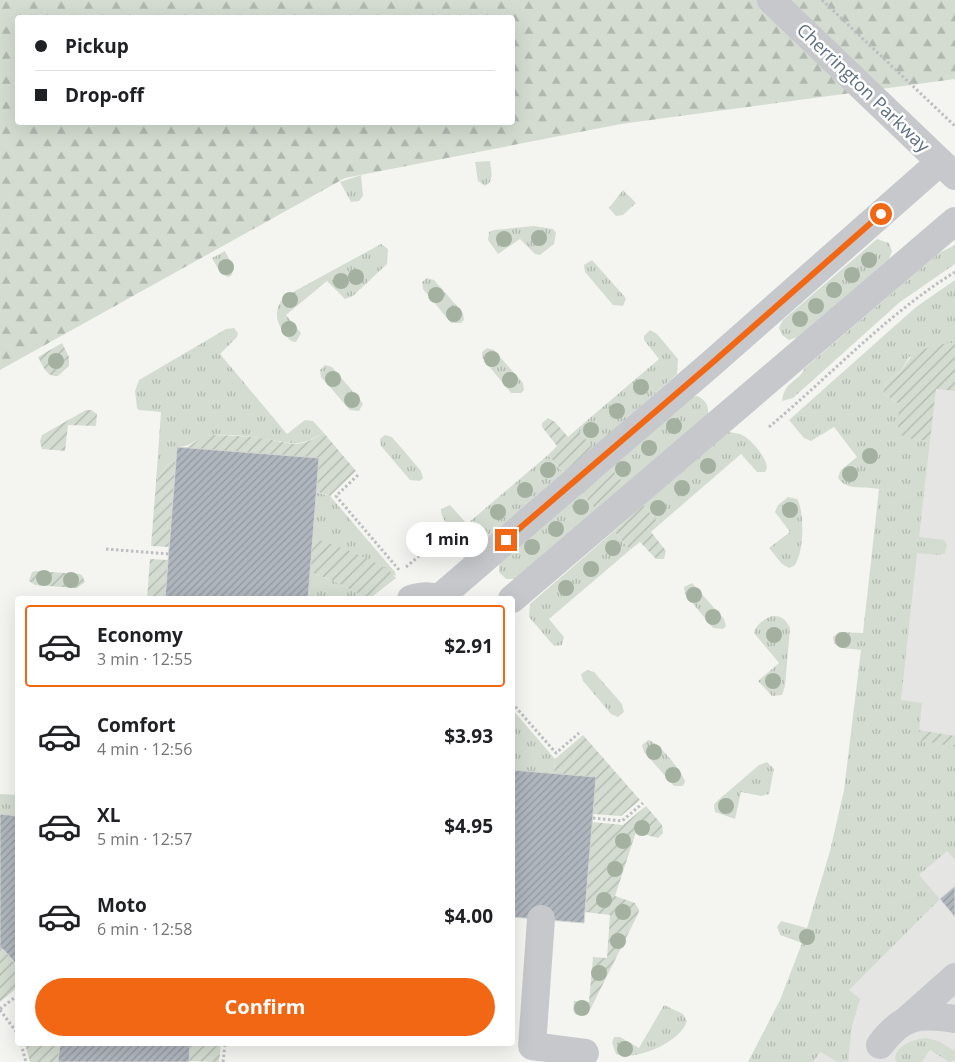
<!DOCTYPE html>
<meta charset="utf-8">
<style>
:root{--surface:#fff;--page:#f2f2f2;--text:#202124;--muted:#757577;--line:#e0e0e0;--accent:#f16714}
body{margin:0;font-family:"Open Sans",sans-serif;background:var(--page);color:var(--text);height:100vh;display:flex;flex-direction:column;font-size:19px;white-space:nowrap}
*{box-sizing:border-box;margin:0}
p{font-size:16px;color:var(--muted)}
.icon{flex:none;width:28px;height:28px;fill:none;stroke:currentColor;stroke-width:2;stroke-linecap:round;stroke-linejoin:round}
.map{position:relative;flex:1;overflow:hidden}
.details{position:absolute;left:15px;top:596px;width:500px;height:450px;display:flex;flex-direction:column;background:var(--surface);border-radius:5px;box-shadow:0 5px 20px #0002}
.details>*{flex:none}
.banner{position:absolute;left:15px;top:15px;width:500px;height:110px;border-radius:5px;box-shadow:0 5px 20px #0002;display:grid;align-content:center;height:110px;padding:0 20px;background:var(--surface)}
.end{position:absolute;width:22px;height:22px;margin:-11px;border:6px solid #f16714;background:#fff;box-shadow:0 0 0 2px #fff}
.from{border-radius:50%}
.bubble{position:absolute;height:35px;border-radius:18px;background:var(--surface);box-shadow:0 5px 20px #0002;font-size:16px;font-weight:700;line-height:35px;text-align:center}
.banner b{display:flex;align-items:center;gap:18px;height:48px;font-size:19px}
.banner b+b{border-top:1px solid var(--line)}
.banner i{width:12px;height:12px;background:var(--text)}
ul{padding:9px 0 0;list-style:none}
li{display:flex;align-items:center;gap:15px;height:82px;margin:0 10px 8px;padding:0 10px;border:2px solid transparent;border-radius:5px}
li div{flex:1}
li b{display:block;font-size:19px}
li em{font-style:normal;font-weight:700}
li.on{border-color:var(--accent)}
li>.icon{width:45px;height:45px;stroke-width:1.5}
.primary-button{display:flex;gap:10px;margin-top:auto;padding:10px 20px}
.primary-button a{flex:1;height:58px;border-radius:30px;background:var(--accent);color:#fff;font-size:20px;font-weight:700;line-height:58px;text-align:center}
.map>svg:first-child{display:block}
.built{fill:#e5e5e4}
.grass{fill:url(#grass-tufts)}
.forest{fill:url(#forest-firs);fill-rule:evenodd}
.garden{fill:url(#garden-furrows)}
.building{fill:url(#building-hatch);stroke:#d5d6d3}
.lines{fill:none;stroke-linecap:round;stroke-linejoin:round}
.path{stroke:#bdbec1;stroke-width:3;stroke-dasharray:2.5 2.5;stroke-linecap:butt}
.minor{stroke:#c6c8cc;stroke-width:28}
.tree{fill:#a4b1a1}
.route{stroke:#f16714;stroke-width:6}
.labels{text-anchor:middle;stroke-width:5;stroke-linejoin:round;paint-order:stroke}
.street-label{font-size:18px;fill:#616f84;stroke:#fff}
</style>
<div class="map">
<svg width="955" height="1062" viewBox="0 0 955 1062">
<defs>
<pattern id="grass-tufts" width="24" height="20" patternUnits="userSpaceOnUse" patternTransform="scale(1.25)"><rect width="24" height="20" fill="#d4dcd1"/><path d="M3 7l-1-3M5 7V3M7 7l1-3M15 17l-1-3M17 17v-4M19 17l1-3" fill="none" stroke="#afb7af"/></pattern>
<pattern id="forest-firs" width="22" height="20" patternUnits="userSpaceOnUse" patternTransform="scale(1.25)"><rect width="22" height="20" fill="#d4dcd1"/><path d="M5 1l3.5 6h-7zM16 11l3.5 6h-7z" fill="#afb7af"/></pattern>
<pattern id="garden-furrows" width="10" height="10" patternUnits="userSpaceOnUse" patternTransform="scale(1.25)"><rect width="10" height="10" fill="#d4dcd1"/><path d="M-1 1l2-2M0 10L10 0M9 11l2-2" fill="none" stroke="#afb7af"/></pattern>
<pattern id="building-hatch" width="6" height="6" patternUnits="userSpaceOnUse" patternTransform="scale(1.25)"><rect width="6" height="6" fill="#b0b6bd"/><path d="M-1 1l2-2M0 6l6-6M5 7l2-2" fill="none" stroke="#93989f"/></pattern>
</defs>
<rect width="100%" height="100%" fill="#f4f5f0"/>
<path class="built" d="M 955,321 L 955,1062 L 772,1062 L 817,986 L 925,328 Z"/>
<g class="grass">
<path d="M 490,161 C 491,170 495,181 485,186 L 478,181 L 475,162 Z"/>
<path d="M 361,175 L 363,196 L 359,201 L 351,202 L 340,182 Z"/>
<path d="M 623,190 L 636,203 L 623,215 L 616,216 L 609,208 Z"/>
<path d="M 534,226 L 553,229 L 556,233 L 554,244 L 540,255 L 535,254 L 520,239 L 498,254 L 488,240 L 489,232 L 494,230 Z"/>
<path d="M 877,239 L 889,243 L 892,251 L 889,259 L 798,337 L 789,340 L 782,335 L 779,328 L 783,320 Z"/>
<path d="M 381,244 L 388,249 L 387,264 L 353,296 L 345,299 L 327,281 L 286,315 L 301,333 L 296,342 C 290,342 288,338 284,333 C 275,320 274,309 284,297 Z"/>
<path d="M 955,245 L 955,264 L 900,302 L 793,398 L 782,401 C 785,380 798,383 805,368 L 939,253 Z"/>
<path d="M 225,251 L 234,269 L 231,276 L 228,277 L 221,274 L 212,258 Z"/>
<path d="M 592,260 L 624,296 L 626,299 L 623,306 L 613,305 L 585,272 L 584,265 Z"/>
<path d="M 427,278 L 434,280 L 463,313 L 464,320 L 461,323 L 451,323 L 423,289 L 422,282 Z"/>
<path d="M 955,280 L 955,343 L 942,344 L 909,357 L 902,370 L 885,383 L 883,393 L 899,404 L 899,412 L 906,438 L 930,441 L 919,537 L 944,540 L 947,545 L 945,553 L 940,555 L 917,553 L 901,700 L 922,703 L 918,740 L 955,747 L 955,860 L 947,851 L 919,875 L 940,899 L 849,990 L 860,999 L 852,1026 L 848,1061 L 838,1062 L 820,1052 L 813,1062 L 748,1062 L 780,1000 L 802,943 L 780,935 L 777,927 L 781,921 L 807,928 L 830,851 L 844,790 L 861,650 C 851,648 833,651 833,637 L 839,632 L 863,633 L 879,489 C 867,486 843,491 838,477 L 841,470 L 857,457 L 834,427 L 811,441 L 804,438 L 789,420 L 916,307 Z"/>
<path d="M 234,328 L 238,333 L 237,337 L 220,354 L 287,434 L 305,420 L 313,421 L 323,432 C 302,449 288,442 264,439 C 248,436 229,434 213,435 C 199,435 191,448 177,447 L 176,459 L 166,466 L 156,482 L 161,412 L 139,410 L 137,408 L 135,391 L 139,380 L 226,329 Z"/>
<path d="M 650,330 L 657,334 L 678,359 L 677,374 L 593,448 L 577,429 L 659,359 L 644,340 L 644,336 Z"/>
<path d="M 487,348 L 494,350 L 523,383 L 524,390 L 521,393 L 511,393 L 483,359 L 482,352 Z"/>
<path d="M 325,365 L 332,367 L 361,401 L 363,404 L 359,411 L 350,410 L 321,377 L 320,370 Z"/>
<path d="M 697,396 C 706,400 709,406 708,415 L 626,486 L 610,467 L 693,397 Z"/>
<path d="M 729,432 C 734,433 738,433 742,435 C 751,439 767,458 767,468 L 765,472 L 757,472 L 741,454 L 660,524 L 643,505 Z"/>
<path d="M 385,435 L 392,437 L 421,471 L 423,478 L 420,481 L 410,480 L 381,446 L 380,439 Z"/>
<path d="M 548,455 L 564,473 L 483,543 C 467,551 440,523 441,509 L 450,505 L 467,524 Z"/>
<path d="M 316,492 L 330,496 L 395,572 L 396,576 L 356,554 L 313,538 Z"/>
<path d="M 581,492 L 597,511 L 515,579 L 506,579 L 499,572 L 499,566 L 501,561 Z"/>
<path d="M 788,497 L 797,499 C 805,511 804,555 794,566 L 789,568 L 782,564 L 769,548 L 790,532 L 775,512 L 778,505 Z"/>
<path d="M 614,531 L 630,550 L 549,619 L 564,637 L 562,645 L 554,646 L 529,617 L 530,604 Z"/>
<path d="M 310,572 L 334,581 L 369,599 L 308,599 Z"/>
<path d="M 692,583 L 724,619 L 726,626 L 723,629 L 713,628 L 685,594 L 684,587 Z"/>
<path d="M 773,616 C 782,615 787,621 790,628 L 785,686 L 782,695 L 772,696 L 758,681 L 779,663 L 754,633 C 756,624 765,618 773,616 Z"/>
<path d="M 587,670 L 594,672 L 622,704 L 624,712 L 618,717 L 611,714 L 583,681 L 581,674 Z"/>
<path d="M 512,709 L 555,759 L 554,774 L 513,770 Z"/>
<path d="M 648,740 C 656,740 684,773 685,782 L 683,786 L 674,786 L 644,752 L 642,745 Z"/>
<path d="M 767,762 L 774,769 L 769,794 L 761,796 L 741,792 L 735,819 L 715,812 L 714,805 L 716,802 L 759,765 Z"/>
<path d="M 0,794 L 17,795 L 17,816 L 0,814 Z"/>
<path d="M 664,1005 L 683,1014 L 687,1021 C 681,1042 635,1062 616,1054 L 612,1043 L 614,1037 L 620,1037 L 639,1048 Z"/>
<path d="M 926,1038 L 938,1041 L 955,1051 L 955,1060 L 949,1062 L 930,1050 L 922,1062 L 898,1062 L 895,1059 C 895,1046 914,1039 926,1038 Z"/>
</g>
<path class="forest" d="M 0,0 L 955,0 L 955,79 L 621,124 L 345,178 L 0,370 ZM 18,18 L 512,18 L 512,122 L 18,122 Z"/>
<g class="garden">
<path d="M 62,343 L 69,357 L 69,366 L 58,376 C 46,377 43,366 38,357 Z"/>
<path d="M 955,343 L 955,391 L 936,389 L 930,441 L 906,438 L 898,433 L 899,404 L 883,393 L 885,383 L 902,370 L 914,352 L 942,344 Z"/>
<path d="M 86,410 L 91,410 L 97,414 L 96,426 L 68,425 L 65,451 L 42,449 L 40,441 L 42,435 Z"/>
<path d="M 548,418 L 555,422 L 568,437 L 577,429 L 593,448 L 564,473 L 548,455 L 557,446 L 542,427 L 542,423 Z"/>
<path d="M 323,432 L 356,471 L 330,496 L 186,448 L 204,436 L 212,435 C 228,435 244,436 259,438 C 286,441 299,452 323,432 Z"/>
<path d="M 176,459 L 169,547 L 151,546 L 156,482 L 166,466 Z"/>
<path d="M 610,467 L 626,486 L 597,511 L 581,492 Z"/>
<path d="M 643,505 L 660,524 L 651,532 L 666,551 L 664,559 L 656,559 L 640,542 L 630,550 L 614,531 Z"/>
<path d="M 313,538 C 330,543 389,564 396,578 L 369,599 L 334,581 L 310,572 Z"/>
<path d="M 150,559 L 168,560 L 165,599 L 147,599 Z"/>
<path d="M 36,571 L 79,574 L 82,575 L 85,582 L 77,588 L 35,585 L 29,581 L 32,572 Z"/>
<path d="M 919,730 L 955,736 L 955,747 L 918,740 Z"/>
<path d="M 583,735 L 640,800 L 621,816 L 593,814 L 554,774 L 555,759 Z"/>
<path d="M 646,806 L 662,825 L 663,833 L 658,838 L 636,832 L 615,896 L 635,903 L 639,910 L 638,914 L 591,1008 L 584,1015 L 576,1015 L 573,1010 L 574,1001 L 589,1002 L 593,957 L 607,958 L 610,915 L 585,912 L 592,822 L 623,825 Z"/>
<path d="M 0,949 L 3,949 L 17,966 L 18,987 L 0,1002 Z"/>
<path d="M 25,1044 L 60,1044 L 58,1062 L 30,1062 Z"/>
<path d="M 190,1044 L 221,1044 L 219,1062 L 189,1061 Z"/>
</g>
<g class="building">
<path d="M 177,447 L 319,458 L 308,599 L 165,599 Z"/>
<path d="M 512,770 L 596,777 L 584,923 L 512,917 Z"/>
<path d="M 0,814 L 18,816 L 18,966 L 3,949 L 0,949 Z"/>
<path d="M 955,886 L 955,917 L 940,899 Z"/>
<path d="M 60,1044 L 190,1044 L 189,1062 L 58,1062 Z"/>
</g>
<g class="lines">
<g class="path">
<path d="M 822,0 L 955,126"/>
<path d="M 769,427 C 830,376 887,314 955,272"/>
<path d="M 358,475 L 336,496 L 400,571"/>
<path d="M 106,549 L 169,554"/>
<path d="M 406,567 L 424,552"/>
<path d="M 512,658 L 515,656"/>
<path d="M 512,703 L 556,753 L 579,733"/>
<path d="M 593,818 L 622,821 L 643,803"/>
<path d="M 0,1009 L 18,995"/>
<path d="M 0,1010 L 18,1034"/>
<path d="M 21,1044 L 26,1062"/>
<path d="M 223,1062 L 225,1044"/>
</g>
<g class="minor">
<path d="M 771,0 L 955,176"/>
<path d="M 439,598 L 712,363 L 940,162"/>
<path d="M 411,599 C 422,595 431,595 443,599"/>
<path d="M 512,599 L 955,221"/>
<path d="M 541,919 L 532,1046 L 585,1053"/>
<path d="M 909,1018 L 955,977"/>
<path d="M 880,1045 C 902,1015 919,1013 955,1019"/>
</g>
</g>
<g class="tree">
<circle cx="539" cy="238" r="8"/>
<circle cx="504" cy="239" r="8"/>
<circle cx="869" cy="260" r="8"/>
<circle cx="226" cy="267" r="8"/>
<circle cx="852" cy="275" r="8"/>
<circle cx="356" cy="277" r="8"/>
<circle cx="341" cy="281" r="8"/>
<circle cx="834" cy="290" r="8"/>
<circle cx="436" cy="295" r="8"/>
<circle cx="290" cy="300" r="8"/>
<circle cx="816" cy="306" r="8"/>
<circle cx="454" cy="314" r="8"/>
<circle cx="800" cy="319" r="8"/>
<circle cx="289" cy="329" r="8"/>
<circle cx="492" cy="359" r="8"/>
<circle cx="56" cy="361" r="8"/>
<circle cx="333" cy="379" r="8"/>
<circle cx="510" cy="380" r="8"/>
<circle cx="641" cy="387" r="8"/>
<circle cx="352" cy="400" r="8"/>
<circle cx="617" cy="411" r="8"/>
<circle cx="674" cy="426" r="8"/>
<circle cx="591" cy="430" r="8"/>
<circle cx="649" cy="448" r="8"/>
<circle cx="870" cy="456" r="8"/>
<circle cx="708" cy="466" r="8"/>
<circle cx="623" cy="469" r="8"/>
<circle cx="548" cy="470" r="8"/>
<circle cx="850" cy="474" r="8"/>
<circle cx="682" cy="488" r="8"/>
<circle cx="525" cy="490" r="8"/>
<circle cx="581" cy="507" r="8"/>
<circle cx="658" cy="508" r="8"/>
<circle cx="790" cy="510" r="8"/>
<circle cx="498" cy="512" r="8"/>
<circle cx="556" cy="529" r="8"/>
<circle cx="532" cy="547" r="8"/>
<circle cx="613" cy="548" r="8"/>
<circle cx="591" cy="569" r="8"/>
<circle cx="44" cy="578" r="8"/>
<circle cx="71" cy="580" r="8"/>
<circle cx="566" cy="588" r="8"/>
<circle cx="694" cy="595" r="8"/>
<circle cx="713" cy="617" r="8"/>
<circle cx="774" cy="635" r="8"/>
<circle cx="843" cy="640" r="8"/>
<circle cx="773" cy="681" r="8"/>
<circle cx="654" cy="752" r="8"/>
<circle cx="673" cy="775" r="8"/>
<circle cx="726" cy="806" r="8"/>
<circle cx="642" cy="828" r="8"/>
<circle cx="623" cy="841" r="8"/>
<circle cx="615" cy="869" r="8"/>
<circle cx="604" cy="900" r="8"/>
<circle cx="623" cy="912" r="8"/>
<circle cx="807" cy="937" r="8"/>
<circle cx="618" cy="941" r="8"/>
<circle cx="599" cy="973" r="8"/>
<circle cx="582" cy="1008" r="8"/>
<circle cx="625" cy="1049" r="8"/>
</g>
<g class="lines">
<path class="route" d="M 506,540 L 712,363 L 881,214"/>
</g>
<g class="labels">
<g class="street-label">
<text transform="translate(863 88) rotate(44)" y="6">Cherrington Parkway</text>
</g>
</g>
</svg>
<i class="end from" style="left:881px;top:214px"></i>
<i class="end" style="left:506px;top:540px"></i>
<div class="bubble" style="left:406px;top:522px;width:82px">1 min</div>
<div class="banner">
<b><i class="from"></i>Pickup</b>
<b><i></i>Drop-off</b>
</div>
<section class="details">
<ul>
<li class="on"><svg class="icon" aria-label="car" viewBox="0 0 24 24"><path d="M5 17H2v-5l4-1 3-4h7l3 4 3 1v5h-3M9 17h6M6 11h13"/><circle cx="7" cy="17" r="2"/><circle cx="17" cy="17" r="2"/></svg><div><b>Economy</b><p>3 min · 12:55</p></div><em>$2.91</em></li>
<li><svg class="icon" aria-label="car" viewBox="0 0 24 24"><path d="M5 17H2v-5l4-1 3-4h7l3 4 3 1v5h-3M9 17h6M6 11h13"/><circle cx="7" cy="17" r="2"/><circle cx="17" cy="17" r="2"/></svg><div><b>Comfort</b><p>4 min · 12:56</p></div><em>$3.93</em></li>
<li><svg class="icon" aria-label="car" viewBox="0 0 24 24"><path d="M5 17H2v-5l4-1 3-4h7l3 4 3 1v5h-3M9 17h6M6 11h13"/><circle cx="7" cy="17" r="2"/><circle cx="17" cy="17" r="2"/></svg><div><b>XL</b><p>5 min · 12:57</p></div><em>$4.95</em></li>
<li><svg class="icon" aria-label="car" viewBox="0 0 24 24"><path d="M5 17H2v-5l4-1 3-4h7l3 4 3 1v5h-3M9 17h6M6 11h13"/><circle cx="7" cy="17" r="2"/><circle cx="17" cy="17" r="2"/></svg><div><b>Moto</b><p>6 min · 12:58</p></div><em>$4.00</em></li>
</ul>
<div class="primary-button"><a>Confirm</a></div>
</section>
</div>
